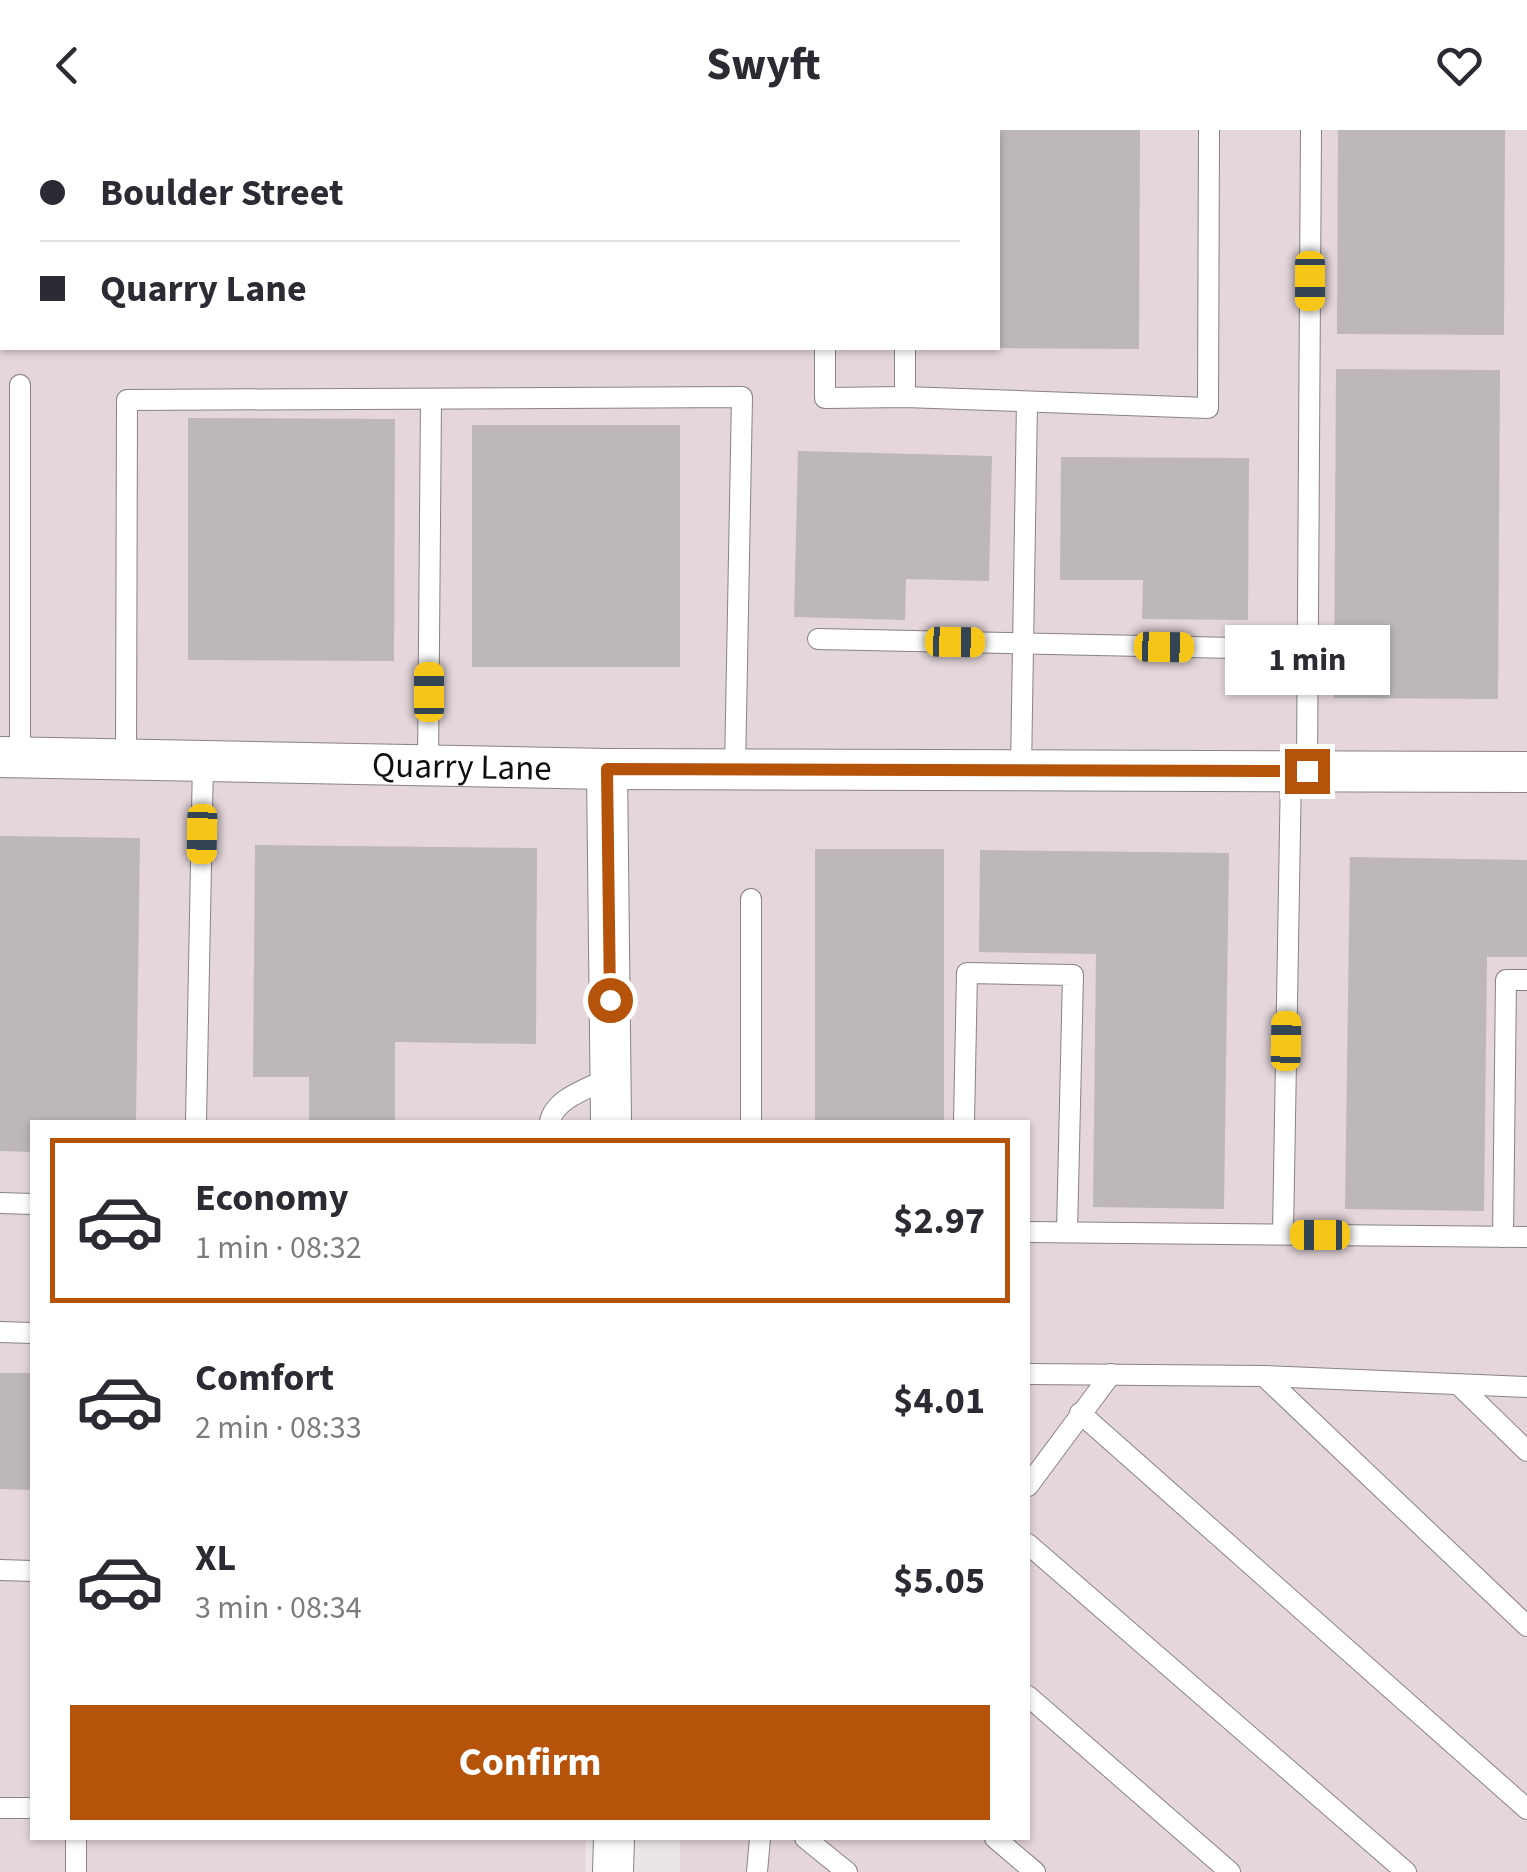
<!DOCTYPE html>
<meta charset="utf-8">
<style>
:root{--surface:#fff;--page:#f7f7f7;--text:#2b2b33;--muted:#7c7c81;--line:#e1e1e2;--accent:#b45309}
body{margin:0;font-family:"Source Sans 3",sans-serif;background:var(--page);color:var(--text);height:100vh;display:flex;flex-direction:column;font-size:38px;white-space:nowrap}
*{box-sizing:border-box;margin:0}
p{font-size:32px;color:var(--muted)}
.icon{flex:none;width:55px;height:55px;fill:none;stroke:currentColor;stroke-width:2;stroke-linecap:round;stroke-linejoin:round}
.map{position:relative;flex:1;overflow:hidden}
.details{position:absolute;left:30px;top:990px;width:1000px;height:720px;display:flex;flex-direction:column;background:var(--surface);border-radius:0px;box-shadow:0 2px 8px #0004}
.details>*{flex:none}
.guide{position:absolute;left:0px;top:0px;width:1000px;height:220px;box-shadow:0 2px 8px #0004;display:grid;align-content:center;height:220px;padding:0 40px;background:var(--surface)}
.end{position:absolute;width:45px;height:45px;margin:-22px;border:12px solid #b45309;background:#fff;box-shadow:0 0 0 5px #fff}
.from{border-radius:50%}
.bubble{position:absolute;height:70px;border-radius:0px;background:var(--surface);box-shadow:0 2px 8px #0004;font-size:32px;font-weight:700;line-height:70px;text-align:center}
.car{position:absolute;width:30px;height:60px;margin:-30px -15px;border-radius:12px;box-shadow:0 0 8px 2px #0007;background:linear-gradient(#f5c518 24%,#345 0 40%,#f5c518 0 76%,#345 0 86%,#f5c518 0)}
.guide b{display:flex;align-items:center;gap:35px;height:95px;font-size:38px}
.guide b+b{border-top:2px solid var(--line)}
.guide i{width:25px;height:25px;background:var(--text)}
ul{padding:18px 0 0;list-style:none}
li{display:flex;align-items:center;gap:30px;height:165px;margin:0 20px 15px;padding:0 20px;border:5px solid transparent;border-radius:0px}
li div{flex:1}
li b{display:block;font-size:38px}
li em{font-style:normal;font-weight:700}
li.on{border-color:var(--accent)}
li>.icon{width:90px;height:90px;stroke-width:1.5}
.cta{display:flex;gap:20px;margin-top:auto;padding:20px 40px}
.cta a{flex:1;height:115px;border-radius:0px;background:var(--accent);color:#fff;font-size:40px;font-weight:700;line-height:115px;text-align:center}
header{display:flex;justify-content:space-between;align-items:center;height:130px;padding:0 40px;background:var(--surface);font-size:45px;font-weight:700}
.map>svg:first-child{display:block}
.built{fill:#e4d6db;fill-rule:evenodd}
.building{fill:#bdb7b9}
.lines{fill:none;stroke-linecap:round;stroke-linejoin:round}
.lane-casing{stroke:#898386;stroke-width:22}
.street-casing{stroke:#898386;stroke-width:42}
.lane{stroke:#fff;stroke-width:20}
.street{stroke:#fff;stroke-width:40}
.route{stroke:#b45309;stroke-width:12}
.labels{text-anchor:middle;stroke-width:9;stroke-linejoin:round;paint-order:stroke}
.street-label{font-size:35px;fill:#0f0d0e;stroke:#f8f2f4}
</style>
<header><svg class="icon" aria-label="back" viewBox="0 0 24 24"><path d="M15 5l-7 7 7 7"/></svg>Swyft<svg class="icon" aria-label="heart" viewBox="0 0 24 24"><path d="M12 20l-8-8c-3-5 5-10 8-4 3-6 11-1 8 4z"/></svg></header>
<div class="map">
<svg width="1527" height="1742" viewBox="0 0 1527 1742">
<rect width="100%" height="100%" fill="#ebe5e7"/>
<path class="built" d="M 0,0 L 1527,0 L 1527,1742 L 680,1742 L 680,1708 L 1028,1708 L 1028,992 L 32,992 L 32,1708 L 586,1708 L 585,1742 L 0,1742 ZM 2,2 L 998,2 L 998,218 L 2,218 Z"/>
<g class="building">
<path d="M 998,0 L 1140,0 L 1139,219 L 998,218 Z"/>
<path d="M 1338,0 L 1505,0 L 1504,205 L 1337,204 Z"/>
<path d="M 1336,239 L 1500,240 L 1498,569 L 1334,568 Z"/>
<path d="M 188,288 L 395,289 L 394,531 L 188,530 Z"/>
<rect x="472" y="295" width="208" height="242"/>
<path d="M 798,321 L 992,326 L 989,451 L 906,449 L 905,490 L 794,487 Z"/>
<path d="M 1061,327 L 1249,328 L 1248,490 L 1142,489 L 1143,450 L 1060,450 Z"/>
<path d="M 0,706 L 140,708 L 136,992 L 32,992 L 32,1022 L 0,1021 Z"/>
<path d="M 255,715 L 537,718 L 536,914 L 395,912 L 395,992 L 309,992 L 309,947 L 253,947 Z"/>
<rect x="815" y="719" width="129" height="273"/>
<path d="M 980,720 L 1229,723 L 1224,1079 L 1093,1077 L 1096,824 L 979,822 Z"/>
<path d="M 1350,727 L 1527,730 L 1527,827 L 1487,827 L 1484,1081 L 1345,1079 Z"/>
<path d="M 0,1243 L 32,1243 L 32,1360 L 0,1359 Z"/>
</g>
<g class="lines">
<defs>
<g id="lane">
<path d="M 546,0 L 546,2"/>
<path d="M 824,0 L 824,2"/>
<path d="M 905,0 L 905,2"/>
<path d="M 89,2 L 89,0"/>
<path d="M 170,2 L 170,0"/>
<path d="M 437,2 L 437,0"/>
<path d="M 0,142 L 2,142"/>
<path d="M 825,218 L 825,268 L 905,267 L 1208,278 L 1209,0"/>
<path d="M 905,218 L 905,267"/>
<path d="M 20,255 L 20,627"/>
<path d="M 818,509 L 1235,518"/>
<path d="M 126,629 L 127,270 L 742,267 L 735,640"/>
<path d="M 428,635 L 431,269"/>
<path d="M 1021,640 L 1027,272"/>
<path d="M 1307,641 L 1311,0"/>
<path d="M 196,992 L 203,631"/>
<path d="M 550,992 C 554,968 590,958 611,947"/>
<path d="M 751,992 L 751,769"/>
<path d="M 964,992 L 967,843 L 1073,845 L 1067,1102"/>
<path d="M 0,1073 L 32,1074"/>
<path d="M 1028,1102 L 1527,1107"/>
<path d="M 1283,1104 L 1291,641"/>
<path d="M 1503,1107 L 1506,850 L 1527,850"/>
<path d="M 0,1202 L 32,1203"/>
<path d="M 1028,1244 L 1264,1246 L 1527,1257"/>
<path d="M 1264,1246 L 1527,1496"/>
<path d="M 1459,1255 L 1527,1321"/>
<path d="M 1080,1283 L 1527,1679"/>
<path d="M 1028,1356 L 1111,1244"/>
<path d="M 1028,1414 L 1406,1742"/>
<path d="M 0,1440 L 32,1441"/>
<path d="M 1028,1566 L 1230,1742"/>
<path d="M 0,1678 L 32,1678"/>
<path d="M 76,1708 L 76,1742"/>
<path d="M 805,1708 L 847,1742"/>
<path d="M 995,1708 L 1035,1742"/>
<path d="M 757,1742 L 760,1708"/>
</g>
<g id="street">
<path id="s1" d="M 0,627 L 607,639 L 1527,642"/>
<path d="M 607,639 L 611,992"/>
<path d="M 613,1742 L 614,1708"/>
</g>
</defs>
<use href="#lane" class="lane-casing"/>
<use href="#street" class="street-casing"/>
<use href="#lane" class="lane"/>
<use href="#street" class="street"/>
</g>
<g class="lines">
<path class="route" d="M 610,870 L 607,639 L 1307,641"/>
</g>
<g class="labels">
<g class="street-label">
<text dy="12" stroke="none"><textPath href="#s1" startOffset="462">Quarry Lane</textPath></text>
</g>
</g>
</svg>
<i class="end from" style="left:610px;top:870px"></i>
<i class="end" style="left:1307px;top:641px"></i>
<div class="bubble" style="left:1225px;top:495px;width:165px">1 min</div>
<i class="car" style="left:1310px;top:151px;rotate:180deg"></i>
<i class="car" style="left:955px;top:512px;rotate:91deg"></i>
<i class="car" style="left:1164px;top:517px;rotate:91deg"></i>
<i class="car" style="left:429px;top:562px;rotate:0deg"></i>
<i class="car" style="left:202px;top:704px;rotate:181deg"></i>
<i class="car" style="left:1286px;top:911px;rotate:1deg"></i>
<i class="car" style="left:1320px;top:1105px;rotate:270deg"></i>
<div class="guide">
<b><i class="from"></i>Boulder Street</b>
<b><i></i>Quarry Lane</b>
</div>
<section class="details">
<ul>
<li class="on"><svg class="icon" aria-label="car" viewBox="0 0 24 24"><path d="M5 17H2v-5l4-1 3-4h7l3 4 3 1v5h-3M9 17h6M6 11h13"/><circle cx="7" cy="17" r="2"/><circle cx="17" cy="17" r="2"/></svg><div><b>Economy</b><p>1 min · 08:32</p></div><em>$2.97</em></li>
<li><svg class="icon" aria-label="car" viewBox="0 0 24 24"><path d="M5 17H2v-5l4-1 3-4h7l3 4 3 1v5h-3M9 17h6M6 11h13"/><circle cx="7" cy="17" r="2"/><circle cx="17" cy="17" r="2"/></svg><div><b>Comfort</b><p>2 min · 08:33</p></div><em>$4.01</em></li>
<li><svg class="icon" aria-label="car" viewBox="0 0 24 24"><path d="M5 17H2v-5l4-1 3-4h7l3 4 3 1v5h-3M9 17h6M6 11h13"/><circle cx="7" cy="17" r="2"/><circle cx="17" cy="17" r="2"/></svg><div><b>XL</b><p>3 min · 08:34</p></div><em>$5.05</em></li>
</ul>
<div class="cta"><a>Confirm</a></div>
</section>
</div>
